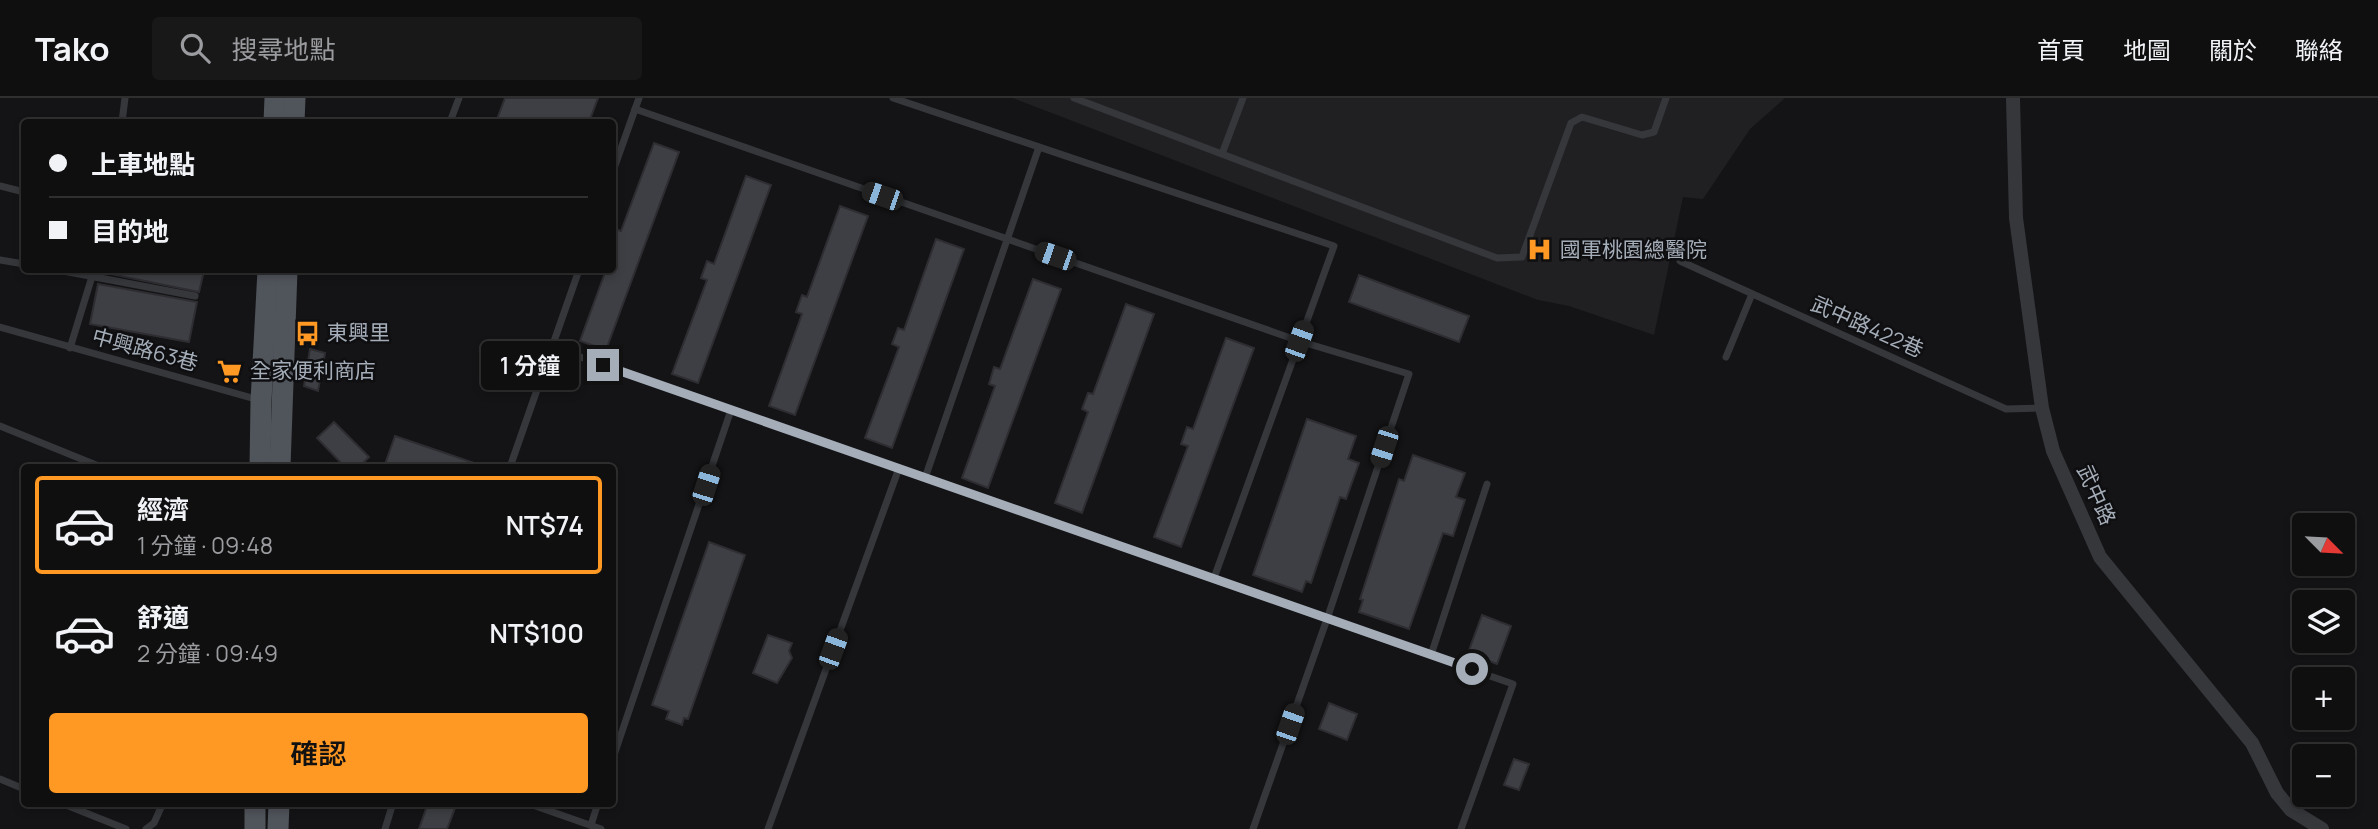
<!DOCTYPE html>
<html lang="zh-TW">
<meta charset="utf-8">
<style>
:root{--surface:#0f0f10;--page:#181819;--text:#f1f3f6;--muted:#9b9c9f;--line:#2f2f30;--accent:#ff9923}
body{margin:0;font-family:Manrope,"Noto Sans TC",sans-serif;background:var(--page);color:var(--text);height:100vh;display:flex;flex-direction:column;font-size:26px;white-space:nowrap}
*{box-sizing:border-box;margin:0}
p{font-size:23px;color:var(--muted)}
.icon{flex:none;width:38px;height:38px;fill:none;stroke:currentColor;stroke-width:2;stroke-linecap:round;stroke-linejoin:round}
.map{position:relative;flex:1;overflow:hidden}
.drawer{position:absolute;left:21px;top:366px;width:595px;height:343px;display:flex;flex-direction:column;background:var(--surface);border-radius:7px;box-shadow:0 4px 10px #0003,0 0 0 2px var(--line)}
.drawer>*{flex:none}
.banner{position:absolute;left:21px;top:21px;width:595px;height:154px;border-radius:7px;box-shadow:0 4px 10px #0003,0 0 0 2px var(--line);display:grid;align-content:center;height:154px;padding:0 28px;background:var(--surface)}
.needle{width:46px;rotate:114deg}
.fabs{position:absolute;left:2292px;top:415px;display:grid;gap:14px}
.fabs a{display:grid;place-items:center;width:63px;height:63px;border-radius:7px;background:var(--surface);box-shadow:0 4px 10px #0003,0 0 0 2px var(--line);font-size:35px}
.end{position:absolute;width:32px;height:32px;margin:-16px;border:9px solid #a4adb8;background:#111;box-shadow:0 0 0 4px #111}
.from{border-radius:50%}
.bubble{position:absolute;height:49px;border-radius:7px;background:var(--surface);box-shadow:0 4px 10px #0003,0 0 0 2px var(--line);font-size:23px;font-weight:600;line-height:49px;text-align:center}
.car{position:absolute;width:21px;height:42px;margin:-21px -10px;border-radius:9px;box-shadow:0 0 5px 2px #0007;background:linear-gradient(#222 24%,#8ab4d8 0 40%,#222 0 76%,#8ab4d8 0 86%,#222 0)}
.banner b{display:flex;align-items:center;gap:24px;height:66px;font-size:26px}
.banner b+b{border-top:2px solid var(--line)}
.banner i{width:18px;height:18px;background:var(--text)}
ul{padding:12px 0 0;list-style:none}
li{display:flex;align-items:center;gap:21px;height:98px;margin:0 14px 10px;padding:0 14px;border:4px solid transparent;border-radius:7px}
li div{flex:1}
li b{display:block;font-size:26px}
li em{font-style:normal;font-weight:600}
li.selected{border-color:var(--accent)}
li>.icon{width:63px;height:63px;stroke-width:1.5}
.button{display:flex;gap:14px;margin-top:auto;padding:14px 28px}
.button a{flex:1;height:80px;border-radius:7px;background:var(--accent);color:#111;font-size:28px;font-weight:600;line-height:80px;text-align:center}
header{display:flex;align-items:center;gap:42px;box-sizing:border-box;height:98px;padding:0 35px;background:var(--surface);border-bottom:2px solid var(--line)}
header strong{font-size:33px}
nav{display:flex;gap:38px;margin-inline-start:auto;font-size:24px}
.search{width:490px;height:63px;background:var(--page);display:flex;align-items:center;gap:18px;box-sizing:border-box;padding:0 24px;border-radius:7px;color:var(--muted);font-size:26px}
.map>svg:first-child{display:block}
.built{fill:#202023}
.building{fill:#3e3f44;stroke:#2e2e32;stroke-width:2}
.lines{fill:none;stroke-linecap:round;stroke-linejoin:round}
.service{stroke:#35373b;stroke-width:7}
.minor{stroke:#35373b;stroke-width:14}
.primary{stroke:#50545b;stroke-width:21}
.route{stroke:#a4adb8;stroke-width:9}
.labels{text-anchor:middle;stroke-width:5;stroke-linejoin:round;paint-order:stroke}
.poi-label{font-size:21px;fill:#a4adb8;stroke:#0f0f11;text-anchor:start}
.street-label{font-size:21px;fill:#a4adb8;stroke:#0f0f11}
</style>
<header>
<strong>Tako</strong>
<div class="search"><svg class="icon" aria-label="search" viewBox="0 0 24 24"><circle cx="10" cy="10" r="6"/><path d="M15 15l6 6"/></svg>搜尋地點</div>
<nav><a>首頁</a><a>地圖</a><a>關於</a><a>聯絡</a></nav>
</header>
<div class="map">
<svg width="2378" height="731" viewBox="0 0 2378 731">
<rect width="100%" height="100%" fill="#141416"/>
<path class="built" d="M 1013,0 L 1785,0 L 1750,31 L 1703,101 L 1683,99 L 1654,237 L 1569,208 L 1538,202 Z"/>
<g class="building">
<path d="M 505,0 L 598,0 L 589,24 L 496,24 Z"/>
<path d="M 654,45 L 679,54 L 606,252 L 580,243 L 606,172 L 612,172 L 612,130 L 621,133 Z"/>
<path d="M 746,78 L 771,87 L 698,285 L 672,276 L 707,182 L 701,180 L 707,163 L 714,166 Z"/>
<path d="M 840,108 L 868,118 L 795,317 L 769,308 L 802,216 L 796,214 L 802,197 L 807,199 Z"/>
<path d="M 936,141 L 964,151 L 892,350 L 865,340 L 899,249 L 892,246 L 898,230 L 904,232 Z"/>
<path d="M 101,172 L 196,172 L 204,173 L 199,194 L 101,174 Z"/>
<path d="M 1359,177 L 1469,218 L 1459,244 L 1349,204 Z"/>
<path d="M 1033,181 L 1061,191 L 988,390 L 962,380 L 995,288 L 989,286 L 994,269 L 1000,271 Z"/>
<path d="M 98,186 L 197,204 L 189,244 L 90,226 Z"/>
<path d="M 1126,206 L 1154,216 L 1082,415 L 1055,405 L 1088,314 L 1082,311 L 1088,295 L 1093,296 Z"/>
<path d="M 1226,240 L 1254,250 L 1181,449 L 1154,439 L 1188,348 L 1181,346 L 1187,329 L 1193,331 Z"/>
<path d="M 310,251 L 325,255 L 318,293 L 304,288 Z"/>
<path d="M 1307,321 L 1356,338 L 1348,361 L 1359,365 L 1346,401 L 1340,399 L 1311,485 L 1306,483 L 1302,494 L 1253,477 Z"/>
<path d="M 334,324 L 369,359 L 359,369 L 345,369 L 317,340 Z"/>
<path d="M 395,338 L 480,367 L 480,369 L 384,369 Z"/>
<path d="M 1413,357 L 1465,375 L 1456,399 L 1465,402 L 1453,438 L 1443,435 L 1409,531 L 1359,514 L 1363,502 L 1360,501 L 1399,381 L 1404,383 Z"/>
<path d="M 709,444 L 745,457 L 688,621 L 684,620 L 682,627 L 666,621 L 669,613 L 652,607 Z"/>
<path d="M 1482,517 L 1511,528 L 1497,566 L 1468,555 Z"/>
<path d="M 768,537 L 792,545 L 789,553 L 792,560 L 777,585 L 753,575 Z"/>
<path d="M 1329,605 L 1357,616 L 1347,642 L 1319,631 Z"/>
<path d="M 1514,661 L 1529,666 L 1519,692 L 1504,687 Z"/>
<path d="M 428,705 L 457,705 L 447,731 L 419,731 Z"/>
</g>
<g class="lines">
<g class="service">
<path d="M 893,0 L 1334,148 L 1214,480"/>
<path d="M 1074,0 L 1497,160 L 1522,159 L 1571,25 L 1582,19 L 1642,37 L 1654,34 L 1666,0"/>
<path d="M 635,11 L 1299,243 L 1409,276 L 1327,521 L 1513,586 L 1461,731"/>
<path d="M 122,24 L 125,0"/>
<path d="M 450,24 L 459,0"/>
<path d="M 1222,56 L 1243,0"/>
<path d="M 612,76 L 639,0"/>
<path d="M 0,88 L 24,94"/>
<path d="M 0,162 L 24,166"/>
<path d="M 1680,163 L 2006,311 L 2042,310"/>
<path d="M 58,172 L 195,198"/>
<path d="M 0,229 L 259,302"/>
<path d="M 552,249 L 579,172"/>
<path d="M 70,250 L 94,172"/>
<path d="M 1726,259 L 1752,196"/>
<path d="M 0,328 L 101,369"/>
<path d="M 510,369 L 552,249 L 1327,521 L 1253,731"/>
<path d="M 925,380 L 1039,49"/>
<path d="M 1431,557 L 1487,386"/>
<path d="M 612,663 L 731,312"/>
<path d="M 0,681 L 24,691"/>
<path d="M 61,705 L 126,731"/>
<path d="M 527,705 L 601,731"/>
<path d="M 591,727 L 598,705"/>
<path d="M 146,731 L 154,725 L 163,705"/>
<path d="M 385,731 L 393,705"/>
<path d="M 768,731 L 899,370"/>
</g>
<path class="minor" d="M 2013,0 L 2016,120 L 2042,310 L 2053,353 L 2100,459 L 2252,645 L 2277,695 L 2291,712 L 2322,731"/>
<g class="primary">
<path d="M 274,24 L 275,0"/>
<path d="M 294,24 L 295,0"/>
<path d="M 260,369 L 261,303 L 268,172"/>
<path d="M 280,369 L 287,172"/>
<path d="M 255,731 L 255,705"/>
<path d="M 278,731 L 279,705"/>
</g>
</g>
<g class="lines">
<path class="route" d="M 603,267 L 1472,571"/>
</g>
<defs>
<symbol id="hospital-bare" viewBox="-9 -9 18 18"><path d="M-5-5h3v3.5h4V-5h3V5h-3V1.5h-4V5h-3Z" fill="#ff9923" stroke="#0f0f11" stroke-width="2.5" paint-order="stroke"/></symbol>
<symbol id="bus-bare" viewBox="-9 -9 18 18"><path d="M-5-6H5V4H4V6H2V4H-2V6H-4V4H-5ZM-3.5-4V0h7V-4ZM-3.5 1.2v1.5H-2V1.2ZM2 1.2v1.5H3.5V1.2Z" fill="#ff9923" stroke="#0f0f11" stroke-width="2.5" paint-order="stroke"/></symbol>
<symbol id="supermarket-bare" viewBox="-9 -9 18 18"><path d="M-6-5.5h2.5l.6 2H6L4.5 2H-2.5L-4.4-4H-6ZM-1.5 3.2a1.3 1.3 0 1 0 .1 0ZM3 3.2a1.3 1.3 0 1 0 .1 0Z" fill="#ff9923" stroke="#0f0f11" stroke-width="2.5" paint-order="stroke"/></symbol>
</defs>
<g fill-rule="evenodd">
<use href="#hospital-bare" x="1522" y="134" width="35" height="35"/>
<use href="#bus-bare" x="290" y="218" width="35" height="35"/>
<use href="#supermarket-bare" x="212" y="256" width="35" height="35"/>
</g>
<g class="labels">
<g class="poi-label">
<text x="1560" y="159">國軍桃園總醫院</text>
<text x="327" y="242">東興里</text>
<text x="250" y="280">全家便利商店</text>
</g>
<g class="street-label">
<text transform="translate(1867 229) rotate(24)" y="7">武中路422巷</text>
<text transform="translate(145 252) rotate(15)" y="7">中興路63巷</text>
<text transform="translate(2096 397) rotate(66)" y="7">武中路</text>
</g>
</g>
</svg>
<div class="fabs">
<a><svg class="needle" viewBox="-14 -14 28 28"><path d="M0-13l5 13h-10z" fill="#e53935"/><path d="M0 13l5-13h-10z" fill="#9b9c9f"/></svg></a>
<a><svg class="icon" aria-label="layers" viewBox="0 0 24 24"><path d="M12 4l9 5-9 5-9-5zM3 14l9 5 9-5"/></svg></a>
<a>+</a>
<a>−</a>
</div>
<i class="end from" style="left:1472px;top:571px"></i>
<i class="end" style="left:603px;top:267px"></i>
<div class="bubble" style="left:481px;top:243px;width:98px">1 分鐘</div>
<i class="car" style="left:882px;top:98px;rotate:289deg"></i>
<i class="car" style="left:1055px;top:158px;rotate:289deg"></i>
<i class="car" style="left:1299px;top:243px;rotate:20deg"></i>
<i class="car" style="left:1384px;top:349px;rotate:198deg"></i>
<i class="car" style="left:706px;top:387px;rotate:18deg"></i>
<i class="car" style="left:833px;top:551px;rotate:20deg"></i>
<i class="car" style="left:1290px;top:626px;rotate:19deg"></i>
<div class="banner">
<b><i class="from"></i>上車地點</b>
<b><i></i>目的地</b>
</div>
<section class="drawer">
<ul>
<li class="selected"><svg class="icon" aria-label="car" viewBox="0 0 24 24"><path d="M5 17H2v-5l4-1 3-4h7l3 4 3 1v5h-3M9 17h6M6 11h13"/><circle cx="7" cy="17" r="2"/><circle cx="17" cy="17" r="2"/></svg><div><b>經濟</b><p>1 分鐘 · 09:48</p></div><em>NT$74</em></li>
<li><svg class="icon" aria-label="car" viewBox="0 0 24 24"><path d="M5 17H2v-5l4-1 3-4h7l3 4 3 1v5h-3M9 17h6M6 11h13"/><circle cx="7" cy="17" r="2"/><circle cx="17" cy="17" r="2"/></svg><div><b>舒適</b><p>2 分鐘 · 09:49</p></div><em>NT$100</em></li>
</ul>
<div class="button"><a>確認</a></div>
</section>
</div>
